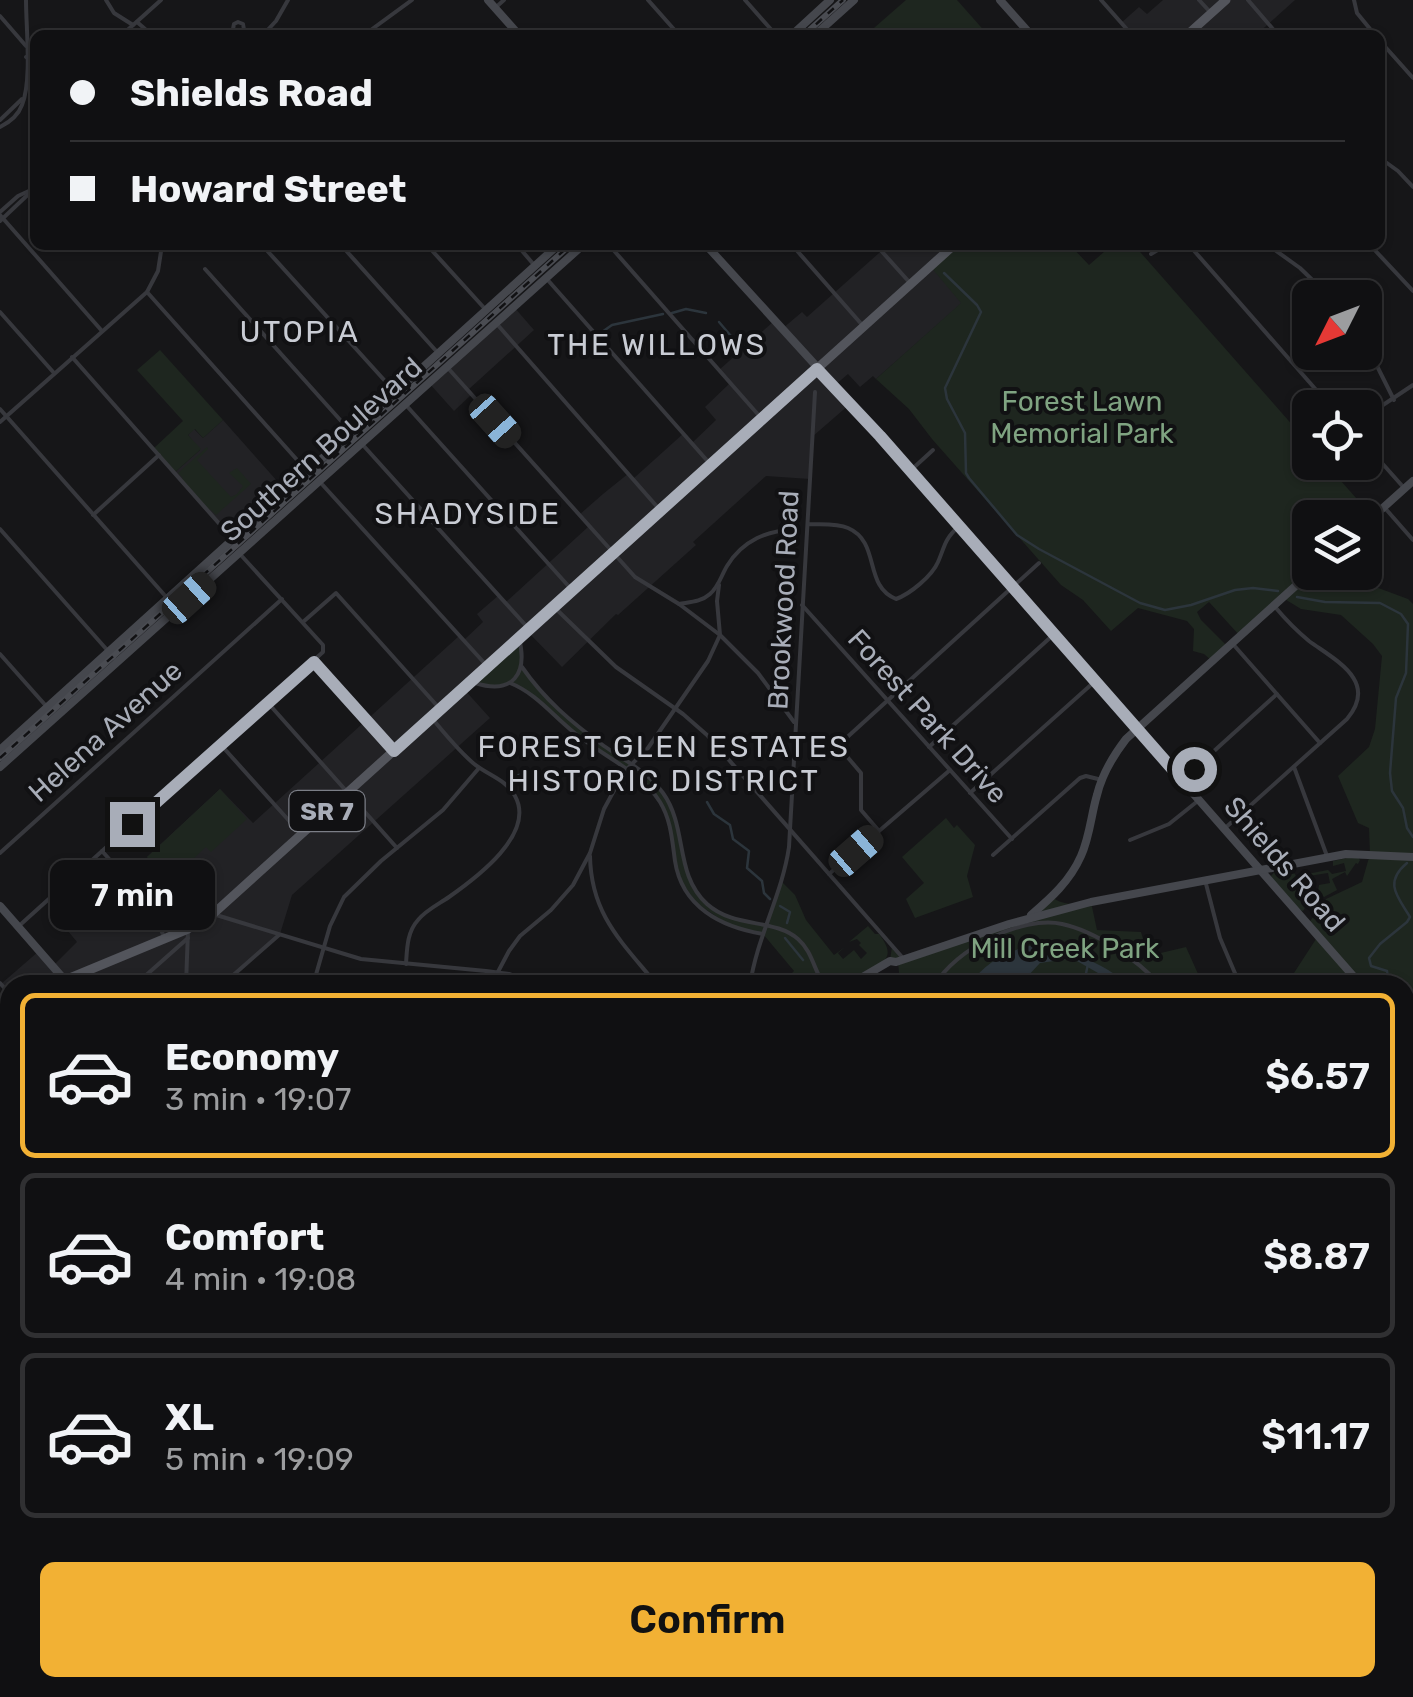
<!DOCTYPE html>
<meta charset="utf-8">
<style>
:root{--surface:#101012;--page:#19191b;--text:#f1f3f6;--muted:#9c9d9f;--line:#303032;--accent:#f2b134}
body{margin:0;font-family:Rubik,sans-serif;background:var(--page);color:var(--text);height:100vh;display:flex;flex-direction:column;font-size:38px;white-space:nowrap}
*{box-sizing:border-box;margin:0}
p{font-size:32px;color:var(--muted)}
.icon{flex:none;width:55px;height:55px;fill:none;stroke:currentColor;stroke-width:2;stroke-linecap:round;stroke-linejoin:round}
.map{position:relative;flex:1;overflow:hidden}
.sheet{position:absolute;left:0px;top:975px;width:1415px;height:722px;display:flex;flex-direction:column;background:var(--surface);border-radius:30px 30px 0 0;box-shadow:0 2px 8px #0004,0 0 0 2px var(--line)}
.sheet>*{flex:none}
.guide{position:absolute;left:30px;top:30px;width:1355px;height:220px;border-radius:15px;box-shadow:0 2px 8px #0004,0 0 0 2px var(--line);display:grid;align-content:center;height:220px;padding:0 40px;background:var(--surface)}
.needle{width:65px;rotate:228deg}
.buttons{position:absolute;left:1292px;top:280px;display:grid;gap:20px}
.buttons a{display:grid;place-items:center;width:90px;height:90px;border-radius:15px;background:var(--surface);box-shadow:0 2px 8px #0004,0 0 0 2px var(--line);font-size:50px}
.end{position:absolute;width:45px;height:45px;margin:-22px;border:12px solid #a8adb8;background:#111;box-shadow:0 0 0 5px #111}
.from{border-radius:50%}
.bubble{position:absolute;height:70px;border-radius:15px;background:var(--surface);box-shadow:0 2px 8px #0004,0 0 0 2px var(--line);font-size:32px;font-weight:600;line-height:70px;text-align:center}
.car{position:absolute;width:30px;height:60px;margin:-30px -15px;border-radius:12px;box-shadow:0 0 8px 2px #0007;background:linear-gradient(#222 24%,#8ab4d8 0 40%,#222 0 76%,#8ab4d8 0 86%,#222 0)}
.guide b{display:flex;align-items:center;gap:35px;height:95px;font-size:38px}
.guide b+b{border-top:2px solid var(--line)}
.guide i{width:25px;height:25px;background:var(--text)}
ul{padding:18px 0 0;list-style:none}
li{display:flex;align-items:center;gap:30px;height:165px;margin:0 20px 15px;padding:0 20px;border:5px solid var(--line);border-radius:15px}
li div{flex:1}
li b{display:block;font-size:38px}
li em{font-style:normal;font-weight:600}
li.on{border-color:var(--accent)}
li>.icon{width:90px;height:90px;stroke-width:1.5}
.cta{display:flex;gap:20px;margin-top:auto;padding:20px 40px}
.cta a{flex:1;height:115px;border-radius:15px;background:var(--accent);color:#111;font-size:40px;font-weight:600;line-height:115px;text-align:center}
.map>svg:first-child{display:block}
.built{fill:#222225}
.green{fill:#1e261f}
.water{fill:#2c353c}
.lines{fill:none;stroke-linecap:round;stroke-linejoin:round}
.stream{stroke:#2c353c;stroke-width:2.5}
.street{stroke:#37383d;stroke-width:4}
.secondary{stroke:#45474d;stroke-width:8}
.primary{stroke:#53555c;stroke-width:9}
.rail-casing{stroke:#4a4c52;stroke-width:6}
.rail{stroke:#111113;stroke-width:2.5;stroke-dasharray:8;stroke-linecap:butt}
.route{stroke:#a8adb8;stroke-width:12}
.labels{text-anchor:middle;stroke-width:8;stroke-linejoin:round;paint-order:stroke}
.shield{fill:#111113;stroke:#7b7e86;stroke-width:2.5}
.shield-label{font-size:25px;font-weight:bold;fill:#a8adb8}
.park-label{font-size:28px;fill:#7fa381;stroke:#111113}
.street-label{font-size:28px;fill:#a8adb8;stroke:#111113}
.neighbourhood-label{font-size:30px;letter-spacing:2.5px;fill:#c9ccd4;stroke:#111113}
</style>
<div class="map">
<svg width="1413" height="1697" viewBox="0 0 1413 1697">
<rect width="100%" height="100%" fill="#161618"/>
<g class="built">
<path d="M 1163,0 L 1295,0 L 1256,35 L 1130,35 L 1121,23 L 1139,7 L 1147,14 Z"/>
<path d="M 888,245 L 954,245 L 962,303 L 876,379 L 873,376 L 860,387 L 848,374 L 834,386 L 850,404 L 812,437 L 810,479 L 766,476 L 693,542 L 696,545 L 618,615 L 616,614 L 562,667 L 527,631 L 463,688 L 490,718 L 292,895 L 280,934 L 222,985 L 10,985 L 10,1077 L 6,1073 L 0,1078 L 0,999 L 8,992 L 1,984 L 39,951 L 53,966 L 77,942 L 63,925 L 97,894 L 121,921 L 157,907 L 176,889 L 147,857 L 220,789 L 253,823 L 459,636 L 464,640 L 483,622 L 477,614 L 499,595 L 506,602 L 588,527 L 579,515 L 603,494 L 629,473 L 634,478 L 684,433 L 693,442 L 716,420 L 705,407 L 730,383 L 719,370 L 774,321 L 782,329 L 802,312 L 807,317 Z"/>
<path d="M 514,307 L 534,330 L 468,390 L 471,395 L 454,411 L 429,383 Z"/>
<path d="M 223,420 L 286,491 L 233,539 L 174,473 L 200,450 L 188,435 L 194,429 L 203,438 Z"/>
</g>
<g class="green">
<path d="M 906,0 L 957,0 L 988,35 L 866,35 Z"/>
<path d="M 954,245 L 1070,245 L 1089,265 L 1112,245 L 1134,245 L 1310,445 L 1310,462 L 1325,463 L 1373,517 L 1365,524 L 1365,518 L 1310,518 L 1310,572 L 1304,579 L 1328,592 L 1354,579 L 1408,599 L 1413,604 L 1413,1319 L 1405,1314 L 1405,985 L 1300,985 L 1292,976 L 1318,936 L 1308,924 L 1326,899 L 1362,882 L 1370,854 L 1369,828 L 1358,823 L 1338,776 L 1369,747 L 1375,729 L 1382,656 L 1373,644 L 1341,615 L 1301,609 L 1283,598 L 1240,636 L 1209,602 L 1197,612 L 1201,620 L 1228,647 L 1212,661 L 1204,654 L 1193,651 L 1194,629 L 1187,621 L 1138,608 L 1111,631 L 1083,600 L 1061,585 L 932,439 L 909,409 L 876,379 L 961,303 L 930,266 Z"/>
<path d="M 160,350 L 223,420 L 203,438 L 195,429 L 188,435 L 201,449 L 174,473 L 153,449 L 183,421 L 137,370 Z"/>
<path d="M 207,447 L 208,449 L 197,460 L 231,497 L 237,494 L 243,486 L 229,473 L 237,468 L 251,484 L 216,515 L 210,509 L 208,511 L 180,480 L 183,478 L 178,473 Z"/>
<path d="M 519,638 L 522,667 L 532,682 L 570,720 L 657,786 L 675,816 L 682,857 L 699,896 L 718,912 L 765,926 L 782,882 L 795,895 L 806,920 L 834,955 L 845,947 L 838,953 L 843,959 L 854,950 L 861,959 L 867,953 L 859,945 L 861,943 L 857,939 L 849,942 L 868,926 L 875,934 L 879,934 C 899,960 881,962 860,977 L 869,985 L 780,985 L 794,971 L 763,934 L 734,928 L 696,903 L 681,880 L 664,810 L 644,783 L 601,753 L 532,695 L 509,683 L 498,687 L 471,681 Z"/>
<path d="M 220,789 L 247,819 L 211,852 L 206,847 L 177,874 L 184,883 L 176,890 L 147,857 Z"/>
<path d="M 946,818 L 954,828 L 957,825 L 975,845 L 967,876 L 973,897 L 915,918 L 906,899 L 924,883 L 902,857 Z"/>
<path d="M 1357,856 L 1360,860 L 1358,864 L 1356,863 L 1347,876 L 1345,872 L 1332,879 L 1337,890 L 1324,897 L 1318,892 L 1319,885 L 1330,883 L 1328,873 L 1296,878 L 1297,888 L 1306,906 L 1303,911 L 1299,910 L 1272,880 L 1271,876 L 1276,870 L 1291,868 L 1296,876 L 1328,870 L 1332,874 L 1346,871 L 1344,863 L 1333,866 L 1333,861 Z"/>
<path d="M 1052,897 C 1063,906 1077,904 1091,902 L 1097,930 L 1141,932 L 1148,956 L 1186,947 L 1203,985 L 900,985 L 898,961 L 890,961 L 892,946 L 904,959 L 1028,919 Z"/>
<path d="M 399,1688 L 624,1688 L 622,1692 L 626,1697 L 398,1697 Z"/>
</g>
<path class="water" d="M 1029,946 C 1068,948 1099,961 1130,985 L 1119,985 L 1077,961 L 1068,959 L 1040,963 L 1027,977 L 1014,980 L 1007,985 L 969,985 C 984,964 1004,952 1029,946 Z"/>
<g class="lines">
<g class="stream">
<path d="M 944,273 L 977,305 L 981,312 L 945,388 L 947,399 L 965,433 L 966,473 L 969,478 L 1017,535 L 1039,549 L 1140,603 L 1165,610 L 1191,605 L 1235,590 L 1253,588 L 1278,591"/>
<path d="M 672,313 L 686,309 L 706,313"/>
<path d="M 719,322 L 742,349"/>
<path d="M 602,332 L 612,325 L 663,314"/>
<path d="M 1297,597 L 1325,602 L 1380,603 L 1401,614 L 1408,624 L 1406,673 L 1396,698 L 1390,773 L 1392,791 L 1403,808 L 1407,828 L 1413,837"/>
<path d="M 511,780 L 528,769"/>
<path d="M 707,802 L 714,814 L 730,825 L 733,839 L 749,851 L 747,868 L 762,881 L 764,893 L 770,899"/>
<path d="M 780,906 L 790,912 L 787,923"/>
<path d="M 785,938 L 803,960"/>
<path d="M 1030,974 L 1045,985"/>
<path d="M 1074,985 L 1085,978 L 1088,964"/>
<path d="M 1389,985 L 1387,971 L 1371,966 L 1369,958 L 1380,944 L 1407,922 L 1410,917 C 1398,897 1383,883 1407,863"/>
<path d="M 1405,996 L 1410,997 L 1413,1002 L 1405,1012"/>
<path d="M 1405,1017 L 1413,1019"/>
<path d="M 594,1688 L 594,1697"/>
</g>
<g class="street">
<path d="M 106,0 L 114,13 L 133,25"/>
<path d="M 648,0 L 679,35"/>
<path d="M 745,0 L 776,35"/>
<path d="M 1101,0 L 1132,35"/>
<path d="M 1199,0 L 1211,13"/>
<path d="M 1248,0 L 1278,35"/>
<path d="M 1354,0 L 1357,13 L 1375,35"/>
<path d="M 495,8 L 504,0"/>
<path d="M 0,16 L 26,46"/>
<path d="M 137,22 L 152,35"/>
<path d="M 244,33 L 235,33 L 233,29 L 234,24 L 238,22 L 243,24 L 245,35"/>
<path d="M 122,35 L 161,0"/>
<path d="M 263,35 L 276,21 L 288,0"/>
<path d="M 364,35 L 412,0"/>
<path d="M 1380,41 L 1413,78"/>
<path d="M 26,57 L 35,64"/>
<path d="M 27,87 L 35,82"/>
<path d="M 0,120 L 22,99"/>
<path d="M 0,127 C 10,122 18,116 22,105 C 32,81 26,28 26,0"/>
<path d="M 1380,158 L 1398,171 L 1413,187"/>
<path d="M 0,212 L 18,196 L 31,190"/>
<path d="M 0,215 L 102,331"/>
<path d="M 0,221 L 35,188"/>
<path d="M 262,245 L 395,392"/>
<path d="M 341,245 L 438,353"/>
<path d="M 427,245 L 486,310"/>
<path d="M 517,245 L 535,266"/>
<path d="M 609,245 L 762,419"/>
<path d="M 792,245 L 864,327"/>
<path d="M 876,245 L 911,284"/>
<path d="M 1189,245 L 1332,408"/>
<path d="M 1268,245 L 1300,268 L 1331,298"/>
<path d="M 1370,245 L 1413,291"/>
<path d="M 1151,254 L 1166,245"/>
<path d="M 205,269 L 351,432"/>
<path d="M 546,278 L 711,465"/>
<path d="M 147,292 L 307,471"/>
<path d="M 0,312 L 54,373"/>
<path d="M 496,323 L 660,510"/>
<path d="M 1365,342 L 1394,400"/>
<path d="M 72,357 L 231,537"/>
<path d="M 447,367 L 635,577 L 679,604 L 720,635 L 758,673 L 794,722"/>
<path d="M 405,404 L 572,590"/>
<path d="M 0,409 L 168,599"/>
<path d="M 1365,417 L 1413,385"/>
<path d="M 0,422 L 147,292 L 158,271 L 162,245"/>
<path d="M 362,444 L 529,629"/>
<path d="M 1365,444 L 1405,489"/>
<path d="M 910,471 L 933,450"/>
<path d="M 320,482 L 487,666"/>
<path d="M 1384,507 L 1413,540"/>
<path d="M 93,515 L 159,455"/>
<path d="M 808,524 C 820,525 836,523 848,528 C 881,542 863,586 896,599 C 910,594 932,576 938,562 C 945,546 944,540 958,527"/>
<path d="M 0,529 L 116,660"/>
<path d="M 679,604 C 690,602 701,602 710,594 C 719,586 721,576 727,566 C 742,541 768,529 797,530"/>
<path d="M 802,605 L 1012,839"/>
<path d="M 554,607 L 616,667 L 683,714 L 707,735 L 902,957"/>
<path d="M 303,622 L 336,593 L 440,709"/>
<path d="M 1232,643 L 1320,743"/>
<path d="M 0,654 L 47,707"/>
<path d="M 314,662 L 394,751"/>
<path d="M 522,667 C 544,699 572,723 604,746 C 624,760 648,772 663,793 C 688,828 674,874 707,904 C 735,929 774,918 798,939 C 812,951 814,970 824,985"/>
<path d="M 475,683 C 513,695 528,674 519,638"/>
<path d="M 510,683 C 536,693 554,717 576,734 C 603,756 641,772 660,802 C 671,820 672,840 675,861 C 682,907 721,927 763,934"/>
<path d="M 268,703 L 397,848"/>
<path d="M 221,745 L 301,834"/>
<path d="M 929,747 L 1052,636"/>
<path d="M 1294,767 L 1327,856"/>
<path d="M 1182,780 L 1277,694"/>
<path d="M 970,793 L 1093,683"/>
<path d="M 1224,829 L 1347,719 C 1379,681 1335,660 1309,641 C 1297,631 1286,620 1276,608"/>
<path d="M 879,831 L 861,810 L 861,773 L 844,753 L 843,741 L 1039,563"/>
<path d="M 1130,840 L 1169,824 L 1199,800"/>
<path d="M 102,851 L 150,905 L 165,939"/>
<path d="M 0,853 L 282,599"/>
<path d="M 993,855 L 1080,778 L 1086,776 L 1102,780"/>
<path d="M 590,856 C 591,915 622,942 657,985"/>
<path d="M 829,874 L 950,770"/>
<path d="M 1205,880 L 1220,938 L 1240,985"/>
<path d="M 213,914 L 361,959 L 486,971 L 509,974 L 539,985"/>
<path d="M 20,925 L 323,652 L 323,645 L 239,553"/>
<path d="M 406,964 C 407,949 407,932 418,920 C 426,910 439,904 449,897 C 476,878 536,834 515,796 C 506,779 487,775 473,763 C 457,749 444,733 431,717"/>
<path d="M 235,974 L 245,985"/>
<path d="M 0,983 L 10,994"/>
<path d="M 135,985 L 188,938"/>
<path d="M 186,985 L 188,930"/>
<path d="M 222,985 L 279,935"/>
<path d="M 313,985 L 330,926 L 344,897 L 381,861 L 443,810 L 479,768"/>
<path d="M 491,985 L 509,951 L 520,936 L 551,910 L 573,885 L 590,853 L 604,809 L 624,772 L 648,748 L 708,661 L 720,635 L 717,601 L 719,585"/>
<path d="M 750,985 C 757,937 782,895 789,847 L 815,392"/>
<path d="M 935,985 C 954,950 1022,915 1062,924 C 1095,931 1138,960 1160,985"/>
<path d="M 0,1065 L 10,1077"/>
<path d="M 1405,1133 L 1413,1095"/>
<path d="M 0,1250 L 10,1262"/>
<path d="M 0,1271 L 10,1262"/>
<path d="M 1405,1303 L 1413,1309"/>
<path d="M 0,1357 L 10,1348"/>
<path d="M 0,1370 L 10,1382"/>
<path d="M 1405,1447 L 1413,1440"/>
<path d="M 0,1503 L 10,1514"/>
<path d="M 0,1629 L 10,1640"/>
<path d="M 0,1653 L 10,1644"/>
<path d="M 53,1688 L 61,1697"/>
<path d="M 165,1688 L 174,1697"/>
<path d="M 689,1688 L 698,1697"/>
<path d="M 1132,1688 L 1138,1695"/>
<path d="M 398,1697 L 399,1688"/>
<path d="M 611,1697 L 612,1688"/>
<path d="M 657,1697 L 667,1688"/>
<path d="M 754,1697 L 764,1688"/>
<path d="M 853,1697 L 864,1688"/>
<path d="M 1048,1697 L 1059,1688"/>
<path d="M 1262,1697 L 1264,1688"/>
<path d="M 1325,1697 L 1326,1688"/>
</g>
<g class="secondary">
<path d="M 488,0 L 519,35"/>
<path d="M 1000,0 L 1031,35"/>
<path d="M 792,35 L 830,0"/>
<path d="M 815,35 L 854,0"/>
<path d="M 706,245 L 880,436 L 1361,985"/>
<path d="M 1365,524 L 1413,481"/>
<path d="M 0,750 L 558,245"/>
<path d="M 0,767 L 583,245"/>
<path d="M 0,906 L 69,985"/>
<path d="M 1031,915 C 1051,898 1070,881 1081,856 C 1090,836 1091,815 1097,795 C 1102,774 1113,756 1126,739 L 1311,572"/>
<path d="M 849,985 L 890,961 L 896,962 L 1009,924 L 1091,902 L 1346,854 L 1413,857"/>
<path d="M 1405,1036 L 1413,1045"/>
<path d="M 0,1184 L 10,1175"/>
<path d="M 1405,1375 L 1413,1367"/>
<path d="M 1405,1399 L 1413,1407"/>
<path d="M 1405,1595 L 1413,1597"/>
<path d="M 285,1697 L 295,1688"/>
<path d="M 954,1697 L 965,1688"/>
</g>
<g class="primary">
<path d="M 1187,35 L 1226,0"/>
<path d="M 59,985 L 65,980 L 188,929 L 213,914 L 954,245"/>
<path d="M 0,1035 L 10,1027"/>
</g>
<defs>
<g id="rail">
<path d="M 804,35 L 843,0"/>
<path d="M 0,758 L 570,245"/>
</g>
</defs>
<use href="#rail" class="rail-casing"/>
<use href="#rail" class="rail"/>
</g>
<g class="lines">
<path class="route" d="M 132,824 L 314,662 L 394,751 L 817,369 L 880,436 L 1182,780 L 1194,769"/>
</g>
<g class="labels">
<rect class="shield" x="289.5" y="791" width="75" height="40" rx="8"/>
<g class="shield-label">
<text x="327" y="820">SR 7</text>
</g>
<g class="park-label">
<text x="1082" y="411">Forest Lawn<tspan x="1082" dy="32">Memorial Park</tspan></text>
<text x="1065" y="958">Mill Creek Park</text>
</g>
<g class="street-label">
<text transform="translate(321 449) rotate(-42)" y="10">Southern Boulevard</text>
<text transform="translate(783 600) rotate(-87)" y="10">Brookwood Road</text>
<text transform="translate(928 716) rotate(48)" y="10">Forest Park Drive</text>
<text transform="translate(105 731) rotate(-42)" y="10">Helena Avenue</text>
<text transform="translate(1285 864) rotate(49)" y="10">Shields Road</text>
</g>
<g class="neighbourhood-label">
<text x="300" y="342">UTOPIA</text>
<text x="657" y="355">THE WILLOWS</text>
<text x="468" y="524">SHADYSIDE</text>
<text x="664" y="757">FOREST GLEN ESTATES<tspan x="664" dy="34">HISTORIC DISTRICT</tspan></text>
</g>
</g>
</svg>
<div class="buttons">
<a><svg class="needle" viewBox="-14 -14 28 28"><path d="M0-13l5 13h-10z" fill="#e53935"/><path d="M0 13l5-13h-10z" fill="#9c9d9f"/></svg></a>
<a><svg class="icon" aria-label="locate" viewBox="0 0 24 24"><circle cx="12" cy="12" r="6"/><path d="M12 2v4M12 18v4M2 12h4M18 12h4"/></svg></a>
<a><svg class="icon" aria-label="layers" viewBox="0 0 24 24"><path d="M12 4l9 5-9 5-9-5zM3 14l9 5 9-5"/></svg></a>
</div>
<i class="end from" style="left:1194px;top:769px"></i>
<i class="end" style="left:132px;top:824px"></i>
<div class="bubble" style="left:50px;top:860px;width:165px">7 min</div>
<i class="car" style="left:495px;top:421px;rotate:138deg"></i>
<i class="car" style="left:189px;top:598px;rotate:48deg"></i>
<i class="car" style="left:856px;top:851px;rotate:49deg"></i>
<div class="guide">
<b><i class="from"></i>Shields Road</b>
<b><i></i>Howard Street</b>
</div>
<section class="sheet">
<ul>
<li class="on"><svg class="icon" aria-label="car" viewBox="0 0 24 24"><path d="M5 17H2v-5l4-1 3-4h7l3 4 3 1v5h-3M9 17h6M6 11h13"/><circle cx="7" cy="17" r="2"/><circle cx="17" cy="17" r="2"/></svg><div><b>Economy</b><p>3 min · 19:07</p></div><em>$6.57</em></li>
<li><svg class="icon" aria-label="car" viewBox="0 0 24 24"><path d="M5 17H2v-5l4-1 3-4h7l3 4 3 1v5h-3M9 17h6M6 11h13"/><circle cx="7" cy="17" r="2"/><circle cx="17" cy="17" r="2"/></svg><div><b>Comfort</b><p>4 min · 19:08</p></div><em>$8.87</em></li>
<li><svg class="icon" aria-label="car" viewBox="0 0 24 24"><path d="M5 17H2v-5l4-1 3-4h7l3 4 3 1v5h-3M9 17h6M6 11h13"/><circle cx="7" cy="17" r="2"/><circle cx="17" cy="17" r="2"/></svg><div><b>XL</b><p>5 min · 19:09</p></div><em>$11.17</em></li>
</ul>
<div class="cta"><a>Confirm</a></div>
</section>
</div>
